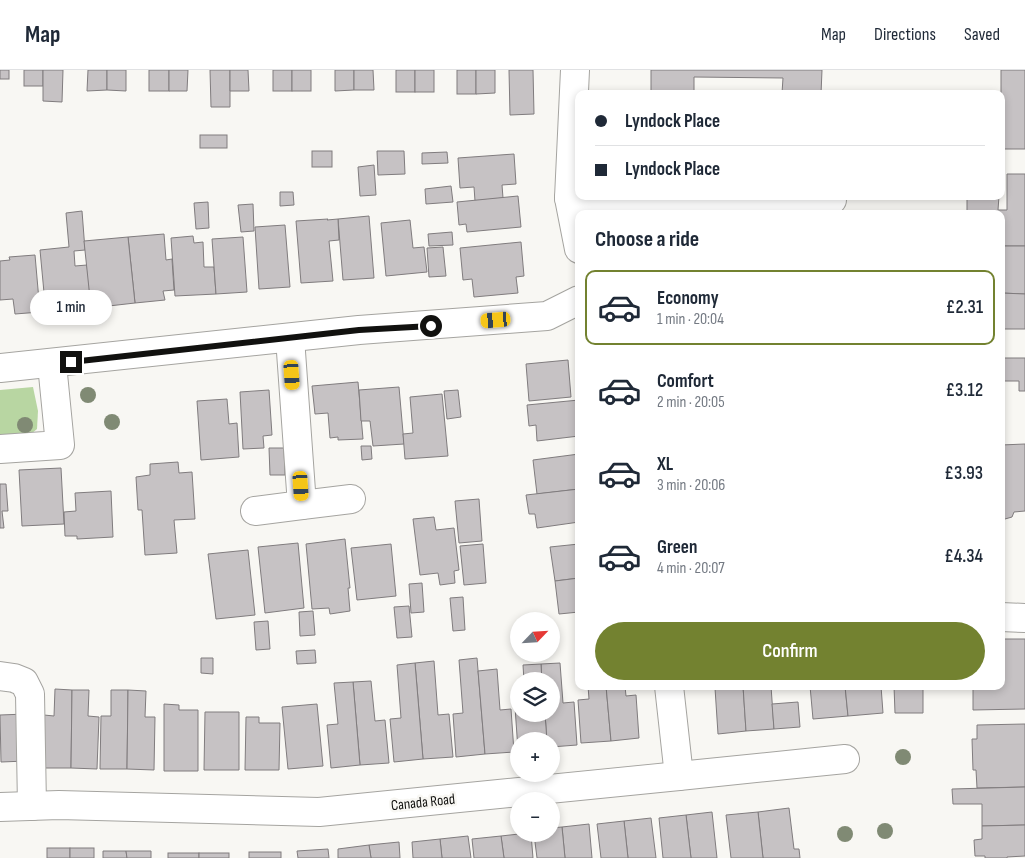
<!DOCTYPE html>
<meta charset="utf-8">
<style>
:root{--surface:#fff;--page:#f6f6f7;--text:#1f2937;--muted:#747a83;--line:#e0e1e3;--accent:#738230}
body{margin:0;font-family:"Sofia Sans Condensed",sans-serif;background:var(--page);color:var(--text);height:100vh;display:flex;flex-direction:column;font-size:19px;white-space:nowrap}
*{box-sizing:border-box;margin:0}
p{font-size:16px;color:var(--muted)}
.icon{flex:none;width:28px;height:28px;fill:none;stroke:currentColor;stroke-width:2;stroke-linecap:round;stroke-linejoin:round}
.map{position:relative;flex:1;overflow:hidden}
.sheet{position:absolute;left:575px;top:140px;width:430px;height:480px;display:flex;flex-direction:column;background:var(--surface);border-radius:10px;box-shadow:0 2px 8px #0003}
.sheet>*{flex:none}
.top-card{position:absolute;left:575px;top:20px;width:430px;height:110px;border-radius:10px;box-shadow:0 2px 8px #0003;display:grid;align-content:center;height:110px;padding:0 20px;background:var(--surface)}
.needle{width:32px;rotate:65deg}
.tools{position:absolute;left:510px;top:542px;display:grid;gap:10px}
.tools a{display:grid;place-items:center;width:50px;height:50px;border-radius:50%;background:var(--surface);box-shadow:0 2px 8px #0003;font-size:25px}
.end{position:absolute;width:22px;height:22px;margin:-11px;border:6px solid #11110f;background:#fff;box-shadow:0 0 0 2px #fff}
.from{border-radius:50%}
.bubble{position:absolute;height:35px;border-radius:18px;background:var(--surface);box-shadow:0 2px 8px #0003;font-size:16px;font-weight:600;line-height:35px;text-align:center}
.car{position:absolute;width:15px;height:30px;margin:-15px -8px;border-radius:6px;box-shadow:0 0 4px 1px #0007;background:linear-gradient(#f5c518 24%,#345 0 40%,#f5c518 0 76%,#345 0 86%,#f5c518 0)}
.top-card b{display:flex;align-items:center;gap:18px;height:48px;font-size:19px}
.top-card b+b{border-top:1px solid var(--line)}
.top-card i{width:12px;height:12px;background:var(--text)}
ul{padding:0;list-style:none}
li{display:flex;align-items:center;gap:15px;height:75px;margin:0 10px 8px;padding:0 10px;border:2px solid transparent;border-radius:10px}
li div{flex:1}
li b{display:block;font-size:19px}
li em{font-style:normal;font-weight:600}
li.current{border-color:var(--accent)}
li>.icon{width:45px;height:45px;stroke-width:1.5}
h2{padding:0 20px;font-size:22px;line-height:60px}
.primary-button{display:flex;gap:10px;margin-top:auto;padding:10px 20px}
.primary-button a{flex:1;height:58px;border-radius:30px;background:var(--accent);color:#fff;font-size:20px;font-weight:600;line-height:58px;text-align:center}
header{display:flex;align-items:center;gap:30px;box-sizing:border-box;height:70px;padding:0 25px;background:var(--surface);border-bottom:1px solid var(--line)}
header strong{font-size:24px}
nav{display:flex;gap:28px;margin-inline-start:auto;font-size:18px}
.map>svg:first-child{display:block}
.green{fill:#b8d6a2}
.building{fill:#c6c2c4;stroke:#807c7e}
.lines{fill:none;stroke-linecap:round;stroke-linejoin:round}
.minor-casing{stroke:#a5a4a0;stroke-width:30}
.minor{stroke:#fff;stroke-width:28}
.tree{fill:#808a74}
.route{stroke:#11110f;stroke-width:6}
.labels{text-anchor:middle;stroke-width:5;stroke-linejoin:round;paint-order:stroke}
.street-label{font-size:15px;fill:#11110f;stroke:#f8f7f3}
</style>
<header>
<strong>Map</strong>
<nav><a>Map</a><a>Directions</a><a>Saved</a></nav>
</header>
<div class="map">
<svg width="1025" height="788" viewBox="0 0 1025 788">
<rect width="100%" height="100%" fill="#f8f7f3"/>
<path class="green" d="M 33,317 L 38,341 L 37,359 L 31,364 L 0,366 L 0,320 Z"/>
<g class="building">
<rect x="0" y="0" width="9" height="9"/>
<rect x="24" y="0" width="19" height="16"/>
<path d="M 43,0 L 63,0 L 62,32 L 43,31 Z"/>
<path d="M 88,0 L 107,0 L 107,20 L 87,21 Z"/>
<path d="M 107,0 L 126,0 L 126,21 L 107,20 Z"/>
<rect x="149" y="0" width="20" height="21"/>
<path d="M 169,0 L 188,0 L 187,21 L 169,21 Z"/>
<path d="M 210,0 L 230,0 L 230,37 L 211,37 Z"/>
<path d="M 230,0 L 248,0 L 249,21 L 230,21 Z"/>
<rect x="273" y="0" width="19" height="21"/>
<rect x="292" y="0" width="19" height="21"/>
<path d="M 335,0 L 354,0 L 354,20 L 335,21 Z"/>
<path d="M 354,0 L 373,0 L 374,20 L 354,20 Z"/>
<rect x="396" y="0" width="19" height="22"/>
<rect x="415" y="0" width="19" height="22"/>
<rect x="457" y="0" width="19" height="24"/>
<path d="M 476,0 L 495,0 L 495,23 L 476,24 Z"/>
<path d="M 509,0 L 533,0 L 534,44 L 510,45 Z"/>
<path d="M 651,0 L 822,0 L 821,24 L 782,23 L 783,8 L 694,7 L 694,24 L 651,24 Z"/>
<rect x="1001" y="0" width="24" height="79"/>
<rect x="200" y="65" width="27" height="13"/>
<rect x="312" y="81" width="20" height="16"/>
<path d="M 377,81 L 404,81 L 405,104 L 378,105 Z"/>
<path d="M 447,82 L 448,93 L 422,94 L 422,83 Z"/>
<path d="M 514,84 L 516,114 L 502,115 L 503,128 L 475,131 L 474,117 L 460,118 L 458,88 Z"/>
<path d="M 374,95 L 376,125 L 360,126 L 358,97 Z"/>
<path d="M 1007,104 L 1025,104 L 1025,176 L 1001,176 L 1001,144 L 967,144 L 967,126 L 999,126 L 998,140 L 1007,140 Z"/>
<path d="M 451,116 L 453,132 L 426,134 L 425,119 Z"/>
<path d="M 280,122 L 293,122 L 294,135 L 280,136 Z"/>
<path d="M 518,126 L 521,157 L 467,162 L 466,154 L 459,155 L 457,132 Z"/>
<path d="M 208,132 L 209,158 L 196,159 L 194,133 Z"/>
<path d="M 253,134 L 254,161 L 241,162 L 238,135 Z"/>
<path d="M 82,141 L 85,180 L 74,181 L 75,196 L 87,195 L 91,229 L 80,230 L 81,240 L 46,244 L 40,180 L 69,177 L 66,143 Z"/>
<path d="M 369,146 L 374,208 L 343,210 L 338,149 Z"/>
<path d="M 328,149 L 327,150 L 338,149 L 339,170 L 329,171 L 333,211 L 301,213 L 296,151 Z"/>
<path d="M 410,150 L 413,178 L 424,177 L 427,202 L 386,206 L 381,153 Z"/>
<path d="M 285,155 L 290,217 L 259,219 L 255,157 Z"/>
<path d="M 452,162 L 453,175 L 429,176 L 428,164 Z"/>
<path d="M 164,164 L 166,190 L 172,189 L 174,220 L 163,221 L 165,230 L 135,233 L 128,167 Z"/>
<path d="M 193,166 L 194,173 L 203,172 L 204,197 L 214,197 L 216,224 L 175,226 L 171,168 Z"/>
<path d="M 128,167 L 135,233 L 91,238 L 84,171 Z"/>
<path d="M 243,167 L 247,222 L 216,224 L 212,169 Z"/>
<path d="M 521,172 L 524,206 L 516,207 L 518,223 L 474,227 L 472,209 L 463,210 L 460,178 Z"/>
<path d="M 1001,176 L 1025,176 L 1025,224 L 1001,223 Z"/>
<path d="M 443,177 L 446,206 L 429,207 L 427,178 Z"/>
<path d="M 35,185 L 40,242 L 15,244 L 13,229 L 0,230 L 0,191 L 10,190 L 9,187 Z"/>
<path d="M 1001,223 L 1025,224 L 1025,259 L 1001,259 Z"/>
<path d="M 1001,288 L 1025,288 L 1025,321 L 1019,321 L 1019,311 L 1001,311 Z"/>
<path d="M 568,290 L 571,327 L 529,331 L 526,294 Z"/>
<path d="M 358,312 L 363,369 L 338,370 L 338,367 L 330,368 L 328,343 L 315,344 L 312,316 Z"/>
<path d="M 399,317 L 404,374 L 373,376 L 370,351 L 361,351 L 359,320 Z"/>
<path d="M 269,320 L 272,365 L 263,366 L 264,378 L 243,379 L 240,322 Z"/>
<path d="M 458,320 L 461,347 L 447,349 L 444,321 Z"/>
<path d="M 442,324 L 448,386 L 405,389 L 403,364 L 413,363 L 410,327 Z"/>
<path d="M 227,329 L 229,354 L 237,353 L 239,387 L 201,390 L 197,331 Z"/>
<path d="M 579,330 L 579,366 L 537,371 L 536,355 L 529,356 L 527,335 Z"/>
<path d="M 1025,374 L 1025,441 L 1014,442 L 1012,447 L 1005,449 L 1001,447 L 1001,375 Z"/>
<path d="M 361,376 L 371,376 L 372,389 L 362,390 Z"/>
<path d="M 269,378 L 284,378 L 285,405 L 270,405 Z"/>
<path d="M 579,384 L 579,419 L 537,424 L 533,390 Z"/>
<path d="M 178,392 L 179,403 L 192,402 L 195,449 L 174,450 L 177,483 L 145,485 L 142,440 L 138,440 L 136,407 L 150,405 L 150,394 Z"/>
<path d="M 61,398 L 64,454 L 22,456 L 19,400 Z"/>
<path d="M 0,414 L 6,414 L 8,441 L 2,441 L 4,458 L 0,458 Z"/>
<path d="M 579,419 L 579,452 L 537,458 L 535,444 L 529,444 L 526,425 Z"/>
<path d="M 111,421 L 113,467 L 77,469 L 77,466 L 65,466 L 64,442 L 76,441 L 75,423 Z"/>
<path d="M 479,429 L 482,471 L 459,473 L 455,431 Z"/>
<path d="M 434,447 L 436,460 L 454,458 L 459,500 L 454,501 L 455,513 L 440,515 L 438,503 L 420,505 L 413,449 Z"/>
<path d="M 345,469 L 350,518 L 348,518 L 350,541 L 330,544 L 329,538 L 312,539 L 306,474 Z"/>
<path d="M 298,473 L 304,538 L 265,543 L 258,477 Z"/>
<path d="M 391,474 L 396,526 L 357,530 L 351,478 Z"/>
<path d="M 483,474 L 486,513 L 464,515 L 460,476 Z"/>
<path d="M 579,474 L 579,508 L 555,511 L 550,477 Z"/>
<path d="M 248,480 L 255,545 L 216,549 L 208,484 Z"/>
<path d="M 579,508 L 579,542 L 559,544 L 555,511 Z"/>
<path d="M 422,513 L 424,542 L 411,543 L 409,514 Z"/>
<path d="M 463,527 L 465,560 L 453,561 L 450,528 Z"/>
<path d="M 409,536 L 412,567 L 397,568 L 394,537 Z"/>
<path d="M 313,541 L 315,565 L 300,566 L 299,542 Z"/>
<path d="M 268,551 L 270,579 L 256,580 L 254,552 Z"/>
<path d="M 1001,569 L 1025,569 L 1025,639 L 973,640 L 973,616 L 1001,616 Z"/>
<path d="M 315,580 L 316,593 L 297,594 L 296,581 Z"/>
<path d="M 201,588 L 213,588 L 213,604 L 201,603 Z"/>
<path d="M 477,588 L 485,684 L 456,687 L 453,644 L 463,643 L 459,590 Z"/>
<path d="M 434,591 L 438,645 L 449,644 L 453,687 L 423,689 L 415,593 Z"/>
<path d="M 415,593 L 423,689 L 394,692 L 390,649 L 401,648 L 397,595 Z"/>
<path d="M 560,593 L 563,633 L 574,632 L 577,675 L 551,677 L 551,671 L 547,671 L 545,644 L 551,644 L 551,611 L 542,611 L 541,594 Z"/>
<path d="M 541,594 L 542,611 L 524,611 L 523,595 Z"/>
<path d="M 497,599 L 500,640 L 511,639 L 514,682 L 485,684 L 478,601 Z"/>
<path d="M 371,611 L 375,651 L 385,650 L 389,693 L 360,695 L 353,612 Z"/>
<path d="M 353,612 L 360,695 L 331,698 L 327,655 L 338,654 L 334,613 Z"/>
<path d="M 588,616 L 606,616 L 611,671 L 581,673 L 578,630 L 589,629 Z"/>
<path d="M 606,616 L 625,616 L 626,626 L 636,625 L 639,668 L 611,671 Z"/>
<path d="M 722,616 L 743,616 L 746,661 L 718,664 L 715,618 Z"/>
<path d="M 743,616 L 771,616 L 774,659 L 746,661 Z"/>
<path d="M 810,616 L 845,616 L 848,646 L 813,649 Z"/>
<path d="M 845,616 L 881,616 L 883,643 L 848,646 Z"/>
<path d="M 894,616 L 923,616 L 923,643 L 895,643 Z"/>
<path d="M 55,619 L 72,620 L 71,698 L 44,698 L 44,645 L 54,646 Z"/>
<path d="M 72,620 L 89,620 L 88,646 L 99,647 L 97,699 L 71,698 Z"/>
<path d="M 111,620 L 128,620 L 127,699 L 100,699 L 101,646 L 111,646 Z"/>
<path d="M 128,620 L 146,621 L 145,647 L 155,647 L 154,700 L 127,699 Z"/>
<path d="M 798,632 L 800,657 L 774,659 L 772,634 Z"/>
<path d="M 164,634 L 179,635 L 179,640 L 198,640 L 198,701 L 164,701 Z"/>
<path d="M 317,634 L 323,696 L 288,699 L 282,637 Z"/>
<path d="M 515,637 L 519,637 L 519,644 L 545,644 L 547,671 L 519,671 L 518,680 Z"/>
<path d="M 205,642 L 239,642 L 239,700 L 204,700 Z"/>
<path d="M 26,644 L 26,691 L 1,692 L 0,645 Z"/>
<path d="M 246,647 L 259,647 L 259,653 L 280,653 L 279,700 L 245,700 Z"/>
<path d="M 1025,654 L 1025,717 L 977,718 L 976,700 L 973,700 L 972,669 L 977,669 L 977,655 Z"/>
<path d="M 1025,717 L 1025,755 L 982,756 L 982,734 L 953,734 L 952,719 Z"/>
<path d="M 789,738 L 794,779 L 799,779 L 800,788 L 763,788 L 758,742 Z"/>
<path d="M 712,742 L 717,788 L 691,788 L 686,745 Z"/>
<path d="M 758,742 L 763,788 L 731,788 L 726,745 Z"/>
<path d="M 686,745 L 691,788 L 663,788 L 659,748 Z"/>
<path d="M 651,748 L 656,788 L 628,788 L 624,751 Z"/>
<path d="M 624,751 L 628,788 L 601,788 L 597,754 Z"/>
<path d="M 589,754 L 592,788 L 565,788 L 562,757 Z"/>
<path d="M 1025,755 L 1025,786 L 1007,787 L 1007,788 L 985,788 L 985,786 L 975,786 L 974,770 L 982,769 L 982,756 Z"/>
<path d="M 562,757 L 565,788 L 537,788 L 534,764 L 551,764 L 551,758 Z"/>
<path d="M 519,764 L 531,764 L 533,788 L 504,788 L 501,766 Z"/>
<path d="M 468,766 L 471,788 L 442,788 L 440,769 Z"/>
<path d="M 501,766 L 504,788 L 474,788 L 472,769 Z"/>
<path d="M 440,769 L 442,788 L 413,788 L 412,772 Z"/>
<path d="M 399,772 L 400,788 L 371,788 L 369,775 Z"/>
<path d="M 369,775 L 371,788 L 338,788 L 338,779 Z"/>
<rect x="47" y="778" width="23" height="10"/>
<rect x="70" y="778" width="24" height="10"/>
<path d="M 328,779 L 329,788 L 298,788 L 297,781 Z"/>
<path d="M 103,781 L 126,781 L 127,788 L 103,788 Z"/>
<path d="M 126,781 L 151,781 L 151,788 L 127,788 Z"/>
<rect x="249" y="782" width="32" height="6"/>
<rect x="168" y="783" width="31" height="5"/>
<rect x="199" y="783" width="30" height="5"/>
</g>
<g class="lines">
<defs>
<g id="minor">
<path d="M 575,0 L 569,128 L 579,179"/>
<path d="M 569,128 L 832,130"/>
<path d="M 0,298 L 359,260 L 547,246 L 579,230"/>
<path d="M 0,379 L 60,375 L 52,294"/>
<path d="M 302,435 L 351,429"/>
<path d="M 255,441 L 302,435 L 290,268"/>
<path d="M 1001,547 L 1025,548"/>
<path d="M 0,606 L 14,608 L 24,612 L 30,624 L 32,736"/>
<path d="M 669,616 L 679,706"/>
<path d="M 0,737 L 59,735 L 319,742 L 679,706 L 845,689"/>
</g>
</defs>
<use href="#minor" class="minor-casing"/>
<use href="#minor" class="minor"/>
</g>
<g class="tree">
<circle cx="88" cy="325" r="8"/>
<circle cx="112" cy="352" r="8"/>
<circle cx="25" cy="355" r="8"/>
<circle cx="903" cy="687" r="8"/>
<circle cx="885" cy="761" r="8"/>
<circle cx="845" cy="764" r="8"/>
</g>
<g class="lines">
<path class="route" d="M 71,292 L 359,260 L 431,256"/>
</g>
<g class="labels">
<g class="street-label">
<text transform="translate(423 732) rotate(-6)" y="5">Canada Road</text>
</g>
</g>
</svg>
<div class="tools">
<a><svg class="needle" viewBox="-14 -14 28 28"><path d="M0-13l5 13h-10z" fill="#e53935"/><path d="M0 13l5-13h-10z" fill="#747a83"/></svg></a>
<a><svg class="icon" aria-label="layers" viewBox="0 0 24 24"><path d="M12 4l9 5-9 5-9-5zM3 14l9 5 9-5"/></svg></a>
<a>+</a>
<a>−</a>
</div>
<i class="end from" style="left:431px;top:256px"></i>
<i class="end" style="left:71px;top:292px"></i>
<div class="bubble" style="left:30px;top:220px;width:82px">1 min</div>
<i class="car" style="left:496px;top:250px;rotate:265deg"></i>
<i class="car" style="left:292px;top:305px;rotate:176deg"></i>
<i class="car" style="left:301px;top:416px;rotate:176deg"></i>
<div class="top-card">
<b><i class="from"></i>Lyndock Place</b>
<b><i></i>Lyndock Place</b>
</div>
<section class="sheet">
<h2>Choose a ride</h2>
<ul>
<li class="current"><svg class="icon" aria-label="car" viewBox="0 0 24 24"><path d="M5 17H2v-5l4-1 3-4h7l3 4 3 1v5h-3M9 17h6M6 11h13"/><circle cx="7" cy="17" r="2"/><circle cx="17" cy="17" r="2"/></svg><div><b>Economy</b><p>1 min · 20:04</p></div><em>£2.31</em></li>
<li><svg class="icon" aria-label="car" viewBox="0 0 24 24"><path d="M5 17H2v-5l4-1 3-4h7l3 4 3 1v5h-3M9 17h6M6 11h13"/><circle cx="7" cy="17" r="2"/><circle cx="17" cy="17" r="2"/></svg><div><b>Comfort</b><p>2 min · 20:05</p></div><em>£3.12</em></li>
<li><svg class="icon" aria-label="car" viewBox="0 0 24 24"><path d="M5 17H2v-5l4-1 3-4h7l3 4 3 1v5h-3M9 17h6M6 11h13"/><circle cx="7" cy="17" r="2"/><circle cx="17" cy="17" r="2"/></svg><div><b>XL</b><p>3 min · 20:06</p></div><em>£3.93</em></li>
<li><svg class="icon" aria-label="car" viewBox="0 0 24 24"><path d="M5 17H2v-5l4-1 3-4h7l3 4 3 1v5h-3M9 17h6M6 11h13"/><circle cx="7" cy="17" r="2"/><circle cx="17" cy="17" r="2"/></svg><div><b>Green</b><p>4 min · 20:07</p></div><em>£4.34</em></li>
</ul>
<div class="primary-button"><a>Confirm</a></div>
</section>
</div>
